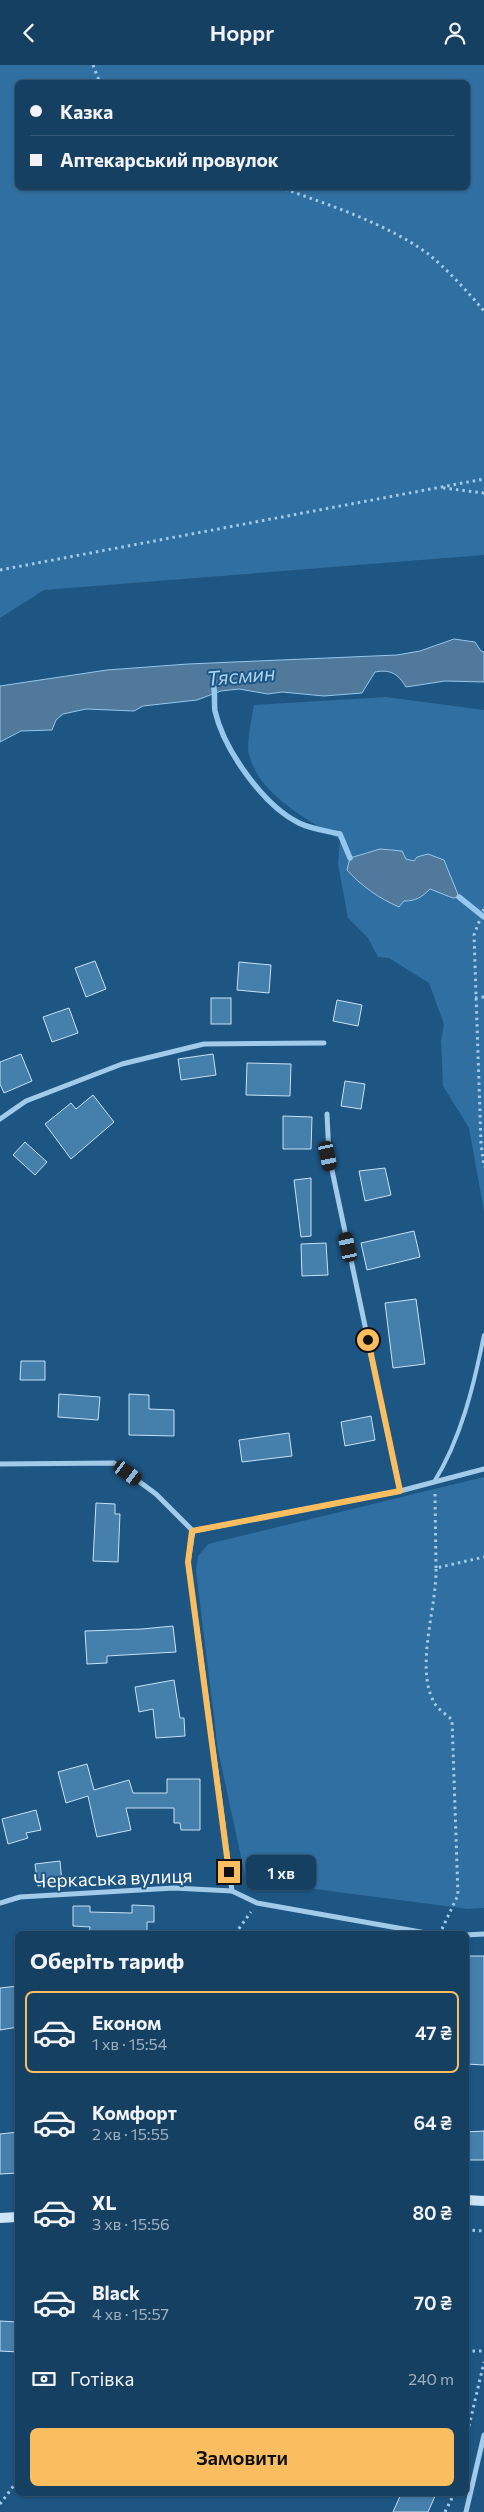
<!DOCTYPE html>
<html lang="uk">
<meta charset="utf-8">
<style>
:root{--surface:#164062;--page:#1f4768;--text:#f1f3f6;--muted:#9eafbe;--line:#355977;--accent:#fabd60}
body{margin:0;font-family:Commissioner,sans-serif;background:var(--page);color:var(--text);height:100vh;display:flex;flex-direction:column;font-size:19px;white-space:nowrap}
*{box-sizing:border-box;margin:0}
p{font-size:16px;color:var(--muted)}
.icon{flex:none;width:28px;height:28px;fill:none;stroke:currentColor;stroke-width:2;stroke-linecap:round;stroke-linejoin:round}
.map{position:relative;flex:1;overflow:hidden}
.drawer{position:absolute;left:15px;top:1866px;width:454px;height:565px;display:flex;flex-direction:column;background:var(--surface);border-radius:8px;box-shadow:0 1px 4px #0004,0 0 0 1px var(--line)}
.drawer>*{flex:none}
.hud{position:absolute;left:15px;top:15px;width:455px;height:110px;border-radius:8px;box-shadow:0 1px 4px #0004,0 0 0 1px var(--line);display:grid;align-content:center;height:110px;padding:0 15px;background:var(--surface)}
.end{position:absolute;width:22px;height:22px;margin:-11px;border:6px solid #fabd60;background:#111;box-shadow:0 0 0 2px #111}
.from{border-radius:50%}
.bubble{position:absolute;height:35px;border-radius:8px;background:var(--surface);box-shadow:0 1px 4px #0004,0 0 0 1px var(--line);font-size:16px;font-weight:600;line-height:35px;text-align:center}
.car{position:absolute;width:15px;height:30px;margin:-15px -8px;border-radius:6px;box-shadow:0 0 4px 1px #0007;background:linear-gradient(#222 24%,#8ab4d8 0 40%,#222 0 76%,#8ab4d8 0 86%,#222 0)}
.hud b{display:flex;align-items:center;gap:18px;height:48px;font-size:19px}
.hud b+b{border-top:1px solid var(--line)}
.hud i{width:12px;height:12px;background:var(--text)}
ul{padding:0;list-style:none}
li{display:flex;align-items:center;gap:15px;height:82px;margin:0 10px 8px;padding:0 5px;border:2px solid transparent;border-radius:8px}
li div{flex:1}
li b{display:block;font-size:19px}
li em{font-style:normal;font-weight:600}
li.selected{border-color:var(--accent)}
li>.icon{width:45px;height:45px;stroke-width:1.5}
h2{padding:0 15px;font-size:22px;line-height:60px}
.pay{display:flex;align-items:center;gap:12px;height:55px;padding:0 15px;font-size:19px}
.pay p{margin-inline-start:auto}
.action{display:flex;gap:10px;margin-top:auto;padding:10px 15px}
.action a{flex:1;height:58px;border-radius:8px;background:var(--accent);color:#111;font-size:20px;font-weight:600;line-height:58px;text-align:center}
header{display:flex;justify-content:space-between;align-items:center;height:65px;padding:0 15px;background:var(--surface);font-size:22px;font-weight:600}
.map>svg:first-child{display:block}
.green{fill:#306fa1;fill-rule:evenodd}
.water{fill:#51799b;stroke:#96c7ec}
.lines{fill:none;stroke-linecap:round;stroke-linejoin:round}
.stream{stroke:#96c7ec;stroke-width:5.5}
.building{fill:#457fac;stroke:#c7e2f7}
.path{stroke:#a2cbea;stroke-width:3;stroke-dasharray:2.5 4;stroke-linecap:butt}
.service{stroke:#a2cbea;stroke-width:4}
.minor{stroke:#a2cbea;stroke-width:5}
.secondary{stroke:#cee5f7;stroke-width:10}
.route{stroke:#fabd60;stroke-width:6}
.labels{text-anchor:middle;stroke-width:4;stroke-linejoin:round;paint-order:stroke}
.street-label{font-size:19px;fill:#fff;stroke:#1d5583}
.water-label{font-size:20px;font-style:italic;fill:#aed4f1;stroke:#1d5583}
</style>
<header><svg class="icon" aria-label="back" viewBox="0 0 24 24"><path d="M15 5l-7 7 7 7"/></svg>Hoppr<svg class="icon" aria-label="person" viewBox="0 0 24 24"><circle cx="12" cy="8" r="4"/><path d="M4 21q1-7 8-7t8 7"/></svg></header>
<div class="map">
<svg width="484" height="2447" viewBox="0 0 484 2447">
<rect width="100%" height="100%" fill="#1d5583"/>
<g class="green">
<path d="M 0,0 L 484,0 L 484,490 L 44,525 L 0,553 ZM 18,18 L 468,18 L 468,122 L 18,122 Z"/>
<path d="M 386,632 L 484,645 L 484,1146 L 469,1063 L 443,1021 L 441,975 L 444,959 L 429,918 L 389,893 L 378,892 L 368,873 L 348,853 L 338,799 L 340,775 C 307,753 260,731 249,690 C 246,679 252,652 254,640 Z"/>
<path d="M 484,1412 L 484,1843 L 468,1844 L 246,1815 L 218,1685 L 196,1506 L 198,1491 L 208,1479 Z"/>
</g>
<g class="water">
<path d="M 454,574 L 475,577 L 481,586 L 484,587 L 484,617 L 445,616 L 406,622 C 398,609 391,604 375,607 L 362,628 L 324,631 L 282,627 L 268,629 L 239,624 L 221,626 L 197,635 L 143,641 L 134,646 L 86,644 L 63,649 L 56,655 L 52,665 L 21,666 L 0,677 L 0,621 L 107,605 L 188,599 L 397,590 L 420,586 Z"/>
<path d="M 380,784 L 402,786 L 406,794 L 414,796 L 417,792 L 428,789 L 444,795 L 459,832 L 453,833 L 430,824 C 422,832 416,836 404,836 L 399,842 C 380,834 360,820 347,805 L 350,793 Z"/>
</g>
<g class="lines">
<g class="stream">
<path d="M 214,623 C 215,630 214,639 215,646 C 224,685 263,740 299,758 C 311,764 327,766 340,769 L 350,793"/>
<path d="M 459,832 L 484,852"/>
</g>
</g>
<g class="building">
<path d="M 95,896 L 106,924 L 86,932 L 75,903 Z"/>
<path d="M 239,897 L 271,900 L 269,928 L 237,925 Z"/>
<rect x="211" y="933" width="20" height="26"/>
<path d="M 337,935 L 362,940 L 358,961 L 333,956 Z"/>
<path d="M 69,943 L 78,968 L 52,977 L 43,952 Z"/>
<path d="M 21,989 L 32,1016 L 4,1028 L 0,1019 L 0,997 Z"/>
<path d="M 213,989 L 216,1010 L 181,1015 L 178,994 Z"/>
<path d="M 247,998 L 291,999 L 290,1031 L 246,1030 Z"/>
<path d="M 345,1016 L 365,1019 L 361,1044 L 341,1041 Z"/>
<path d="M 93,1030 L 114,1057 L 71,1094 L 45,1059 L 71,1038 L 76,1044 Z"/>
<path d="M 283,1051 L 312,1052 L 311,1084 L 283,1084 Z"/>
<path d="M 25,1077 L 47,1097 L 35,1110 L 13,1090 Z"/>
<path d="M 385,1103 L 391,1130 L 365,1136 L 359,1106 Z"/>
<path d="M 311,1113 L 311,1171 L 301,1172 L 294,1115 Z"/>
<path d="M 414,1166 L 420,1192 L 367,1205 L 361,1178 Z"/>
<path d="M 326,1178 L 328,1210 L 302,1211 L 301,1179 Z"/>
<path d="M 416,1234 L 425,1299 L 393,1303 L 385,1238 Z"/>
<path d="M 21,1296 L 45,1296 L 45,1315 L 20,1315 Z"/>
<path d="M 59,1329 L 100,1332 L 98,1355 L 58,1352 Z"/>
<path d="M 129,1329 L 149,1330 L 149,1344 L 174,1345 L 174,1371 L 129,1370 Z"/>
<path d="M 371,1351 L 375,1375 L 345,1381 L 341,1357 Z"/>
<path d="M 289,1368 L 292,1391 L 242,1397 L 239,1375 Z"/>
<path d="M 96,1438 L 115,1439 L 115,1449 L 120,1449 L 118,1497 L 93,1496 Z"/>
<path d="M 173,1561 L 176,1587 L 107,1591 L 107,1598 L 87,1599 L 85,1566 L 142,1564 Z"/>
<path d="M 174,1615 L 180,1653 L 184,1653 L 185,1671 L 156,1673 L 153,1644 L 139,1647 L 135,1622 Z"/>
<path d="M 87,1699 L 94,1725 L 129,1715 L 133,1728 L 167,1728 L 167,1714 L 200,1714 L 200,1765 L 181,1765 L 180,1758 L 174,1758 L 174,1743 L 126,1743 L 131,1765 L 97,1772 L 88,1731 L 66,1738 L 58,1707 Z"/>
<path d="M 36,1745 L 41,1765 L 26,1768 L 28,1773 L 8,1779 L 2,1754 Z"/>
<path d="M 60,1796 L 62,1818 L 38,1821 L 35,1799 Z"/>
<path d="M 132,1840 L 154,1841 L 154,1857 L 147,1857 L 147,1869 L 89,1869 L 90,1862 L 73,1861 L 73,1841 L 90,1841 L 90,1847 L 132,1848 Z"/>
<path d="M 466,1891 L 484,1891 L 484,2000 L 466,1999 Z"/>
<path d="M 18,1921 L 18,1962 L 0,1965 L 0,1923 Z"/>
<path d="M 484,2066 L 484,2095 L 466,2095 L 466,2067 Z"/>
<path d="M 18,2067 L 18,2108 L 0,2109 L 0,2069 Z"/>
<path d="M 0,2256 L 18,2257 L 18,2287 L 0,2286 Z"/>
<path d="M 401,2429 L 436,2429 L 428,2447 L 393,2447 Z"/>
</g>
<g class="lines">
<g class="path">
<path d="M 93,0 L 100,18"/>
<path d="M 279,122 C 329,140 383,157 427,188 C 446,203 468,227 484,246"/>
<path d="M 443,423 L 484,428"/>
<path d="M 0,505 L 484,414"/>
<path d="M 484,844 L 474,870 L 481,1078 L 484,1102"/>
<path d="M 475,933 L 484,932"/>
<path d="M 435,1429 L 436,1503"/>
<path d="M 442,1864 L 458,1830 L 452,1655 C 447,1650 439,1645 435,1639 C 414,1604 437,1543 436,1503 L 484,1492"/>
<path d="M 235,1869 L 251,1847"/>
<path d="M 466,2165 L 484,2166"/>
<path d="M 466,2286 L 484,2286"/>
<path d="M 466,2374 L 484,2297"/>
<path d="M 0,2439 L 18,2415"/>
<path d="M 445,2447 L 454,2429"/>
</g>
<path class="service" d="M 434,1417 C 461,1374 474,1320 484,1270"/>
<g class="minor">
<path d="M 327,1049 L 329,1091 L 400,1426"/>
<path d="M 0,1054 L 26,1036 L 122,999 L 204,979 L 324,978"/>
<path d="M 0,1399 L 114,1398 L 156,1429 L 193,1466 L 188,1497 L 232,1826"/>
<path d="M 193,1466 L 400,1426 L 484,1404"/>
<path d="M 0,1838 L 20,1832 L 174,1823 L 232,1826 L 257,1838 L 432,1869"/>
<path d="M 466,1870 L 484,1869"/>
<path d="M 466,2447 L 484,2370"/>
</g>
<g class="secondary">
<path d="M 466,2135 L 484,2136"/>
<path d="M 0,2153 L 18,2152"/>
</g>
</g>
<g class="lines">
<path class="route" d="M 229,1807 L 188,1497 L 192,1466 L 400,1426 L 368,1275"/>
</g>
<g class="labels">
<g class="street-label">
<text transform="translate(113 1813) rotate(-2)" y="7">Черкаська вулиця</text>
</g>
<g class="water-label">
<text transform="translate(241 611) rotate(-5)" y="7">Тясмин</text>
</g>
</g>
</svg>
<i class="end from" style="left:368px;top:1275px"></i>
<i class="end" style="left:229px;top:1807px"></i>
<div class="bubble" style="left:246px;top:1790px;width:70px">1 хв</div>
<i class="car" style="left:328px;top:1091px;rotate:168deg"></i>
<i class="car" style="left:348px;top:1182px;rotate:348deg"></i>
<i class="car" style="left:128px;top:1408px;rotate:126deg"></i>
<div class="hud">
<b><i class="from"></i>Казка</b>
<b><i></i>Аптекарський провулок</b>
</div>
<section class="drawer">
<h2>Оберіть тариф</h2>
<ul>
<li class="selected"><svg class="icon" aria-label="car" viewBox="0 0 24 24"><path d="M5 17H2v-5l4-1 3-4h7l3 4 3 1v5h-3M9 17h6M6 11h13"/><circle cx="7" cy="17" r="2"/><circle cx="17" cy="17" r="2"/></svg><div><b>Економ</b><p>1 хв · 15:54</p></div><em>47 ₴</em></li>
<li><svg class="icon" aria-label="car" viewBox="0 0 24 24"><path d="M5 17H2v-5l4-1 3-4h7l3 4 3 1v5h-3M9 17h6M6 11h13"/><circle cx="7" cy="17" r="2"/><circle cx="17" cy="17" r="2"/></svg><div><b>Комфорт</b><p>2 хв · 15:55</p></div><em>64 ₴</em></li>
<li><svg class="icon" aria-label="car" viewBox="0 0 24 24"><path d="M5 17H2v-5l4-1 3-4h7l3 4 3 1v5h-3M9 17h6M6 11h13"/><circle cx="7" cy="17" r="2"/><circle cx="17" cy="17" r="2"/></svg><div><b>XL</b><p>3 хв · 15:56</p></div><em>80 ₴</em></li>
<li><svg class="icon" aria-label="car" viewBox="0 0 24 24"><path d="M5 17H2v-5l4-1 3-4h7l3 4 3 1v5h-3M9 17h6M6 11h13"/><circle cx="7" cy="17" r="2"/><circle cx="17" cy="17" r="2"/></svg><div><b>Black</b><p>4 хв · 15:57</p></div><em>70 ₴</em></li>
</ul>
<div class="pay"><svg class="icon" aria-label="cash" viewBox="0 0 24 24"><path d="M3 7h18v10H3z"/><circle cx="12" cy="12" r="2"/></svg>Готівка<p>240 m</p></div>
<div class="action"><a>Замовити</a></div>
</section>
</div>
